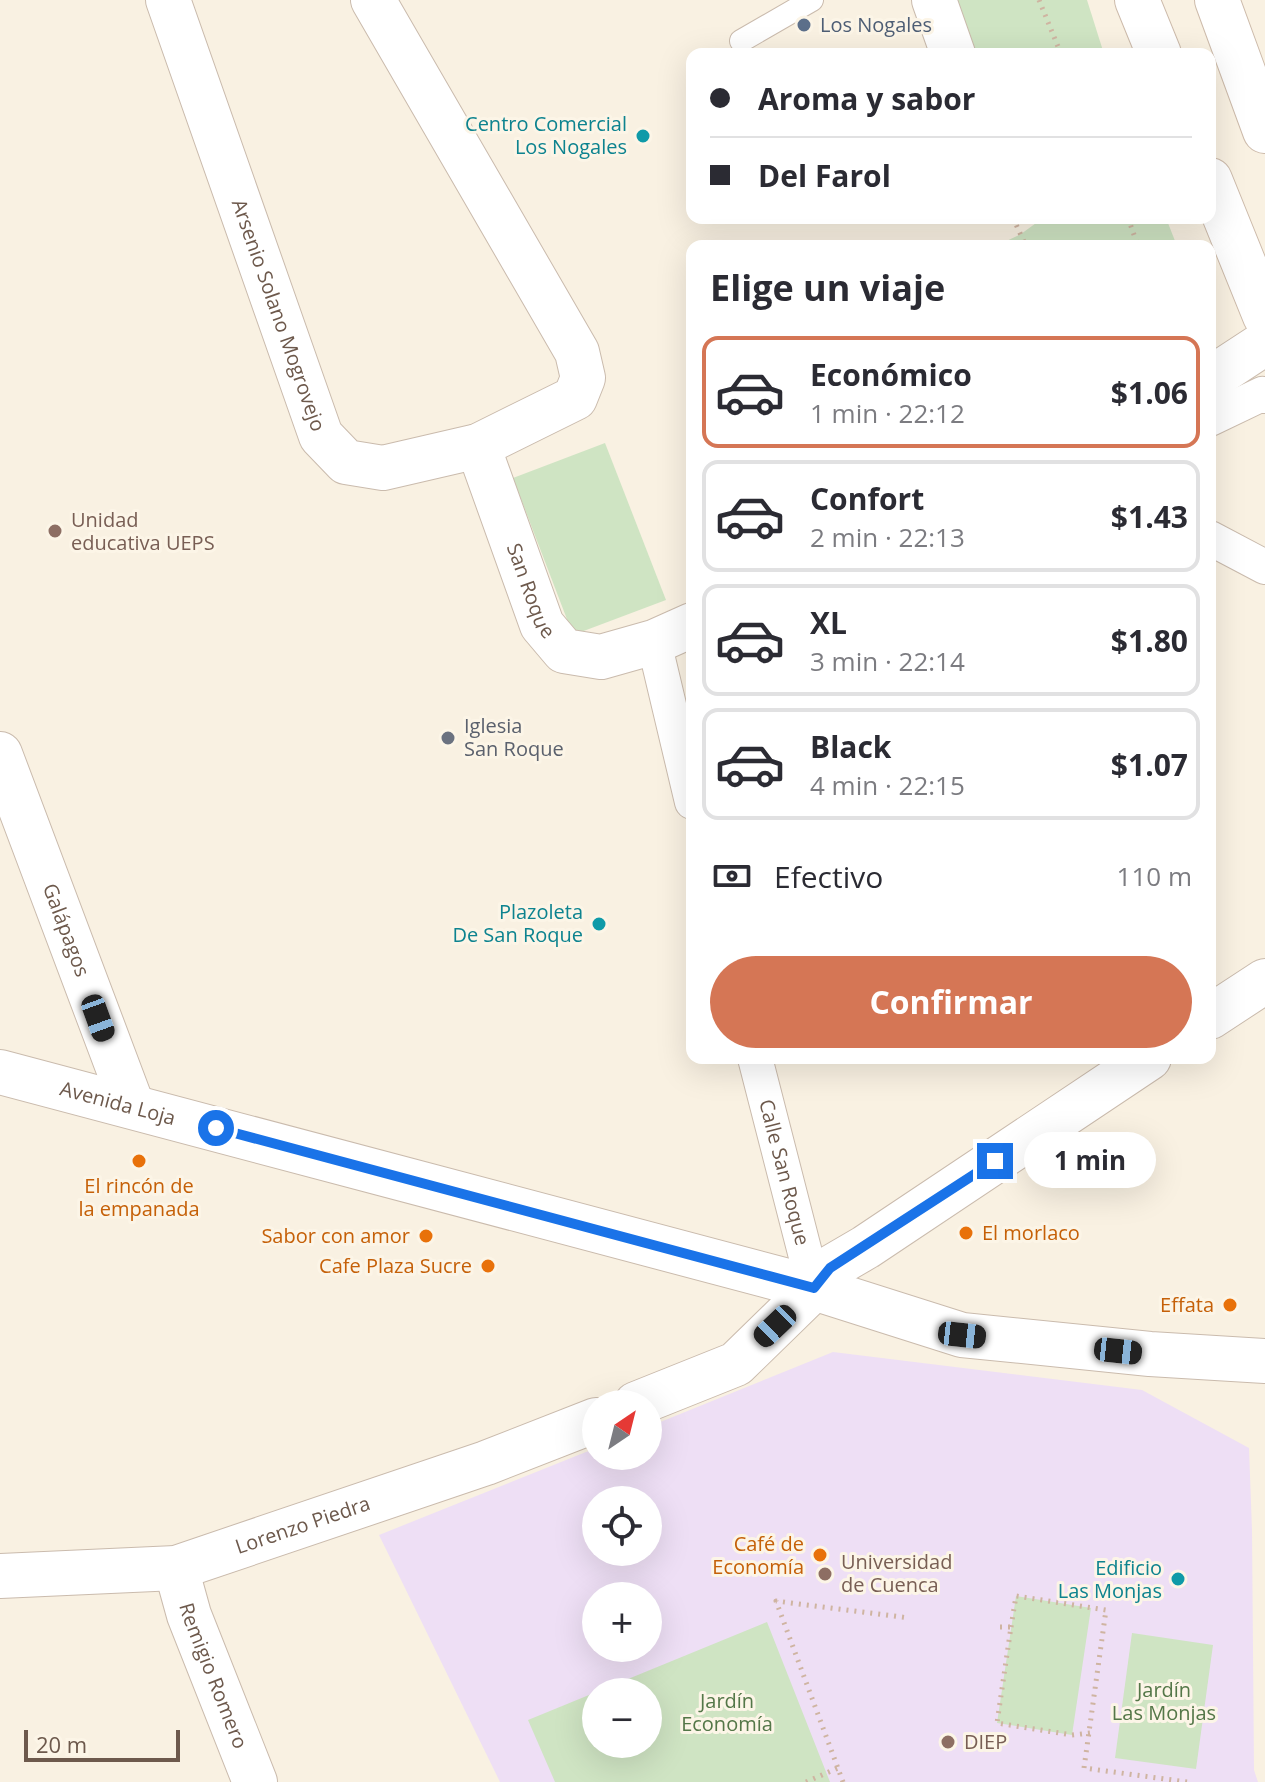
<!DOCTYPE html>
<html lang="es">
<meta charset="utf-8">
<style>
:root{--surface:#fff;--page:#f7f7f7;--text:#2b2b33;--muted:#7c7c81;--line:#e1e1e2;--accent:#d57655}
body{margin:0;font-family:"Open Sans",sans-serif;background:var(--page);color:var(--text);height:100vh;display:flex;flex-direction:column;font-size:30px;white-space:nowrap}
*{box-sizing:border-box;margin:0}
p{font-size:26px;color:var(--muted)}
.icon{flex:none;width:44px;height:44px;fill:none;stroke:currentColor;stroke-width:2;stroke-linecap:round;stroke-linejoin:round}
.map{position:relative;flex:1;overflow:hidden}
.drawer{position:absolute;left:686px;top:240px;width:530px;height:824px;display:flex;flex-direction:column;background:var(--surface);border-radius:16px;box-shadow:0 8px 32px #0002}
.drawer>*{flex:none}
.top-card{position:absolute;left:686px;top:48px;width:530px;height:176px;border-radius:16px;box-shadow:0 8px 32px #0002;display:grid;align-content:center;height:176px;padding:0 24px;background:var(--surface)}
.needle{width:52px;rotate:35deg}
.tools{position:absolute;left:582px;top:1390px;display:grid;gap:16px}
.tools a{display:grid;place-items:center;width:80px;height:80px;border-radius:50%;background:var(--surface);box-shadow:0 8px 32px #0002;font-size:40px}
.scale{position:absolute;left:24px;bottom:20px;width:156px;box-sizing:border-box;padding-left:8px;border:4px solid #6d594c;border-top:0;font-size:22px;line-height:28px;white-space:nowrap;color:#6d594c;-webkit-text-stroke:6px #fcf5e7;paint-order:stroke}
.end{position:absolute;width:36px;height:36px;margin:-18px;border:10px solid #1a73e8;background:#fff;box-shadow:0 0 0 4px #fff}
.from{border-radius:50%}
.bubble{position:absolute;height:56px;border-radius:28px;background:var(--surface);box-shadow:0 8px 32px #0002;font-size:26px;font-weight:700;line-height:56px;text-align:center}
.car{position:absolute;width:24px;height:48px;margin:-24px -12px;border-radius:10px;box-shadow:0 0 6px 2px #0007;background:linear-gradient(#222 24%,#8ab4d8 0 40%,#222 0 76%,#8ab4d8 0 86%,#222 0)}
.top-card b{display:flex;align-items:center;gap:28px;height:76px;font-size:30px}
.top-card b+b{border-top:2px solid var(--line)}
.top-card i{width:20px;height:20px;background:var(--text)}
ul{padding:0;list-style:none}
li{display:flex;align-items:center;gap:24px;height:112px;margin:0 16px 12px;padding:0 8px;border:4px solid var(--line);border-radius:16px}
li div{flex:1}
li b{display:block;font-size:30px}
li em{font-style:normal;font-weight:700}
li.selected{border-color:var(--accent)}
li>.icon{width:72px;height:72px;stroke-width:1.5}
h2{padding:0 24px;font-size:36px;line-height:96px}
.pay{display:flex;align-items:center;gap:20px;height:88px;padding:0 24px;font-size:30px}
.pay p{margin-inline-start:auto}
.cta{display:flex;gap:16px;margin-top:auto;padding:16px 24px}
.cta a{flex:1;height:92px;border-radius:48px;background:var(--accent);color:#fff;font-size:32px;font-weight:700;line-height:92px;text-align:center}
.map>svg:first-child{display:block}
.education{fill:#eedff5;fill-rule:evenodd}
.green{fill:#cfe4c3;fill-rule:evenodd}
.lines{fill:none;stroke-linecap:round;stroke-linejoin:round}
.service-casing{stroke:#cabbad;stroke-width:24}
.pedestrian-casing{stroke:#cabbad;stroke-width:36}
.minor-casing{stroke:#cabbad;stroke-width:46}
.tertiary-casing{stroke:#cabbad;stroke-width:46}
.secondary-casing{stroke:#cdbbab;stroke-width:46}
.path{stroke:#cfb4a1;stroke-width:5;stroke-dasharray:2 6;stroke-linecap:butt}
.service{stroke:#fff;stroke-width:22}
.pedestrian{stroke:#fff;stroke-width:34}
.minor{stroke:#fff;stroke-width:44}
.tertiary{stroke:#fff;stroke-width:44}
.secondary{stroke:#fff;stroke-width:44}
.route{stroke:#1a73e8;stroke-width:10}
.service-dot{fill:#5c6f8a;stroke:#fcf5e7;stroke-width:3}
.culture-dot{fill:#0f9aa8;stroke:#fcf5e7;stroke-width:3}
.education-dot{fill:#8d6e63;stroke:#fcf5e7;stroke-width:3}
.worship-dot{fill:#6b7280;stroke:#fcf5e7;stroke-width:3}
.food-dot{fill:#e8710a;stroke:#fcf5e7;stroke-width:3}
.labels{text-anchor:middle;stroke-width:6;stroke-linejoin:round;paint-order:stroke}
.service-label{font-size:20px;fill:#4e5e75;stroke:#fcf5e7;text-anchor:start}
.culture-label{font-size:20px;fill:#0d838f;stroke:#fcf5e7;text-anchor:end}
.street-label{font-size:20px;fill:#6d594c;stroke:#fcf5e7}
.education-label{font-size:20px;fill:#785e54;stroke:#fcf5e7;text-anchor:start}
.worship-label{font-size:20px;fill:#5b616d;stroke:#fcf5e7;text-anchor:start}
.food-label{font-size:20px;fill:#c56008;stroke:#fcf5e7;text-anchor:end}
.park-label{font-size:20px;fill:#547748;stroke:#fcf5e7}
</style>
<div class="map">
<svg width="1265" height="1782" viewBox="0 0 1265 1782">
<rect width="100%" height="100%" fill="#f9f1e2"/>
<path class="education" d="M 833,1352 L 1142,1390 L 1249,1448 L 1252,1530 L 1254,1770 L 1258,1782 L 500,1782 L 379,1535 L 596,1448 L 596,1456 L 648,1456 L 648,1427 ZM 596,1500 L 648,1500 L 648,1552 L 596,1552 ZM 596,1596 L 648,1596 L 648,1648 L 596,1648 ZM 596,1692 L 648,1692 L 648,1744 L 596,1744 Z"/>
<g class="green">
<path d="M 956,0 L 1087,0 L 1104,54 L 973,54 Z"/>
<path d="M 1043,218 L 1166,218 L 1177,246 L 996,246 L 1021,234 Z"/>
<path d="M 605,443 L 666,600 L 573,635 L 513,478 Z"/>
<path d="M 1016,1596 L 1091,1608 L 1072,1735 L 997,1723 Z"/>
<path d="M 767,1622 L 830,1782 L 555,1782 L 528,1720 ZM 648,1692 L 648,1744 L 596,1744 L 596,1692 Z"/>
<path d="M 1132,1633 L 1213,1645 L 1196,1769 L 1115,1758 Z"/>
</g>
<g class="lines">
<defs>
<path id="service" d="M 741,41 L 812,0"/>
<g id="pedestrian">
<path d="M 1210,419 L 1262,394 L 1265,396"/>
<path d="M 1210,538 L 1265,567"/>
<path d="M 654,642 L 692,802"/>
<path id="s1" d="M 755,1058 L 814,1288"/>
</g>
<g id="minor">
<path id="s2" d="M 168,0 L 321,436 L 346,462 L 383,468 L 478,446 L 575,398 L 583,378 L 577,352 L 373,0"/>
<path d="M 934,0 L 953,54"/>
<path d="M 1210,379 L 1265,343"/>
<path id="s3" d="M 478,446 L 542,625 L 564,651 L 601,657 L 654,642 L 692,625"/>
<path id="s4" d="M 0,754 L 132,1105"/>
<path d="M 1210,1017 L 1265,981"/>
<path d="M 636,1404 L 736,1364 L 814,1288 L 830,1268 L 866,1247 L 1149,1058"/>
<path id="s5" d="M 176,1568 L 189,1615 L 255,1782"/>
<path id="s6" d="M 0,1576 L 176,1568 L 486,1463 L 596,1420"/>
</g>
<g id="tertiary">
<path id="s7" d="M 0,1072 L 814,1288 L 962,1335 L 1150,1354 L 1265,1361"/>
</g>
<g id="secondary">
<path d="M 1137,0 L 1159,54"/>
<path d="M 1217,0 L 1265,131"/>
<path d="M 1210,180 L 1265,316"/>
</g>
</defs>
<use href="#service" class="service-casing"/>
<use href="#pedestrian" class="pedestrian-casing"/>
<use href="#minor" class="minor-casing"/>
<use href="#tertiary" class="tertiary-casing"/>
<use href="#secondary" class="secondary-casing"/>
<g class="path">
<path d="M 1039,0 L 1061,54"/>
<path d="M 1013,218 L 1026,246"/>
<path d="M 1128,218 L 1138,246"/>
<path d="M 1000,1627 L 1011,1627 L 997,1723 L 1072,1735 L 1090,1733"/>
<path d="M 1011,1627 L 1016,1596 L 1106,1610 L 1084,1768 L 1187,1782"/>
<path d="M 806,1782 L 838,1768"/>
<path d="M 843,1782 L 776,1601 L 909,1618"/>
</g>
<use href="#service" class="service"/>
<use href="#pedestrian" class="pedestrian"/>
<use href="#minor" class="minor"/>
<use href="#tertiary" class="tertiary"/>
<use href="#secondary" class="secondary"/>
</g>
<g class="lines">
<path class="route" d="M 216,1128 L 814,1288 L 830,1268 L 995,1161"/>
</g>
<circle class="service-dot" cx="804" cy="25" r="8"/>
<g class="culture-dot">
<circle cx="643" cy="136" r="8"/>
<circle cx="599" cy="924" r="8"/>
<circle cx="1178" cy="1579" r="8"/>
</g>
<g class="education-dot">
<circle cx="55" cy="531" r="8"/>
<circle cx="825" cy="1574" r="8"/>
<circle cx="948" cy="1742" r="8"/>
</g>
<circle class="worship-dot" cx="448" cy="738" r="8"/>
<g class="food-dot">
<circle cx="139" cy="1161" r="8"/>
<circle cx="966" cy="1233" r="8"/>
<circle cx="426" cy="1236" r="8"/>
<circle cx="488" cy="1266" r="8"/>
<circle cx="1230" cy="1305" r="8"/>
<circle cx="820" cy="1555" r="8"/>
</g>
<g class="labels">
<g class="service-label">
<text x="820" y="32">Los Nogales</text>
</g>
<g class="culture-label">
<text x="627" y="131">Centro Comercial<tspan x="627" dy="23">Los Nogales</tspan></text>
<text x="583" y="919">Plazoleta<tspan x="583" dy="23">De San Roque</tspan></text>
<text x="1162" y="1575">Edificio<tspan x="1162" dy="23">Las Monjas</tspan></text>
</g>
<g class="street-label">
<text dy="7" stroke="none"><textPath href="#s2" startOffset="334">Arsenio Solano Mogrovejo</textPath></text>
<text dy="7" stroke="none"><textPath href="#s3" startOffset="154">San Roque</textPath></text>
<text dy="7" stroke="none"><textPath href="#s4" startOffset="188">Galápagos</textPath></text>
<text dy="7" stroke="none"><textPath href="#s7" startOffset="122">Avenida Loja</textPath></text>
<text dy="7" stroke="none"><textPath href="#s1" startOffset="118">Calle San Roque</textPath></text>
<text dy="7" stroke="none"><textPath href="#s6" startOffset="310">Lorenzo Piedra</textPath></text>
<text dy="7" stroke="none"><textPath href="#s5" startOffset="114">Remigio Romero</textPath></text>
</g>
<g class="education-label">
<text x="71" y="527">Unidad<tspan x="71" dy="23">educativa UEPS</tspan></text>
<text x="841" y="1569">Universidad<tspan x="841" dy="23">de Cuenca</tspan></text>
<text x="964" y="1749">DIEP</text>
</g>
<g class="worship-label">
<text x="464" y="733">Iglesia<tspan x="464" dy="23">San Roque</tspan></text>
</g>
<g class="food-label">
<text x="139" y="1193" text-anchor="middle">El rincón de<tspan x="139" dy="23">la empanada</tspan></text>
<text x="982" y="1240" text-anchor="start">El morlaco</text>
<text x="410" y="1243">Sabor con amor</text>
<text x="472" y="1273">Cafe Plaza Sucre</text>
<text x="1214" y="1312">Effata</text>
<text x="804" y="1551">Café de<tspan x="804" dy="23">Economía</tspan></text>
</g>
<g class="park-label">
<text x="1164" y="1697">Jardín<tspan x="1164" dy="23">Las Monjas</tspan></text>
<text x="727" y="1708">Jardín<tspan x="727" dy="23">Economía</tspan></text>
</g>
</g>
</svg>
<div class="tools">
<a><svg class="needle" viewBox="-14 -14 28 28"><path d="M0-13l5 13h-10z" fill="#e53935"/><path d="M0 13l5-13h-10z" fill="#7c7c81"/></svg></a>
<a><svg class="icon" aria-label="locate" viewBox="0 0 24 24"><circle cx="12" cy="12" r="6"/><path d="M12 2v4M12 18v4M2 12h4M18 12h4"/></svg></a>
<a>+</a>
<a>−</a>
</div>
<div class="scale">20 m</div>
<i class="end from" style="left:216px;top:1128px"></i>
<i class="end" style="left:995px;top:1161px"></i>
<div class="bubble" style="left:1024px;top:1132px;width:132px">1 min</div>
<i class="car" style="left:98px;top:1018px;rotate:160deg"></i>
<i class="car" style="left:775px;top:1326px;rotate:226deg"></i>
<i class="car" style="left:962px;top:1335px;rotate:96deg"></i>
<i class="car" style="left:1118px;top:1351px;rotate:96deg"></i>
<div class="top-card">
<b><i class="from"></i>Aroma y sabor</b>
<b><i></i>Del Farol</b>
</div>
<section class="drawer">
<h2>Elige un viaje</h2>
<ul>
<li class="selected"><svg class="icon" aria-label="car" viewBox="0 0 24 24"><path d="M5 17H2v-5l4-1 3-4h7l3 4 3 1v5h-3M9 17h6M6 11h13"/><circle cx="7" cy="17" r="2"/><circle cx="17" cy="17" r="2"/></svg><div><b>Económico</b><p>1 min · 22:12</p></div><em>$1.06</em></li>
<li><svg class="icon" aria-label="car" viewBox="0 0 24 24"><path d="M5 17H2v-5l4-1 3-4h7l3 4 3 1v5h-3M9 17h6M6 11h13"/><circle cx="7" cy="17" r="2"/><circle cx="17" cy="17" r="2"/></svg><div><b>Confort</b><p>2 min · 22:13</p></div><em>$1.43</em></li>
<li><svg class="icon" aria-label="car" viewBox="0 0 24 24"><path d="M5 17H2v-5l4-1 3-4h7l3 4 3 1v5h-3M9 17h6M6 11h13"/><circle cx="7" cy="17" r="2"/><circle cx="17" cy="17" r="2"/></svg><div><b>XL</b><p>3 min · 22:14</p></div><em>$1.80</em></li>
<li><svg class="icon" aria-label="car" viewBox="0 0 24 24"><path d="M5 17H2v-5l4-1 3-4h7l3 4 3 1v5h-3M9 17h6M6 11h13"/><circle cx="7" cy="17" r="2"/><circle cx="17" cy="17" r="2"/></svg><div><b>Black</b><p>4 min · 22:15</p></div><em>$1.07</em></li>
</ul>
<div class="pay"><svg class="icon" aria-label="cash" viewBox="0 0 24 24"><path d="M3 7h18v10H3z"/><circle cx="12" cy="12" r="2"/></svg>Efectivo<p>110 m</p></div>
<div class="cta"><a>Confirmar</a></div>
</section>
</div>
